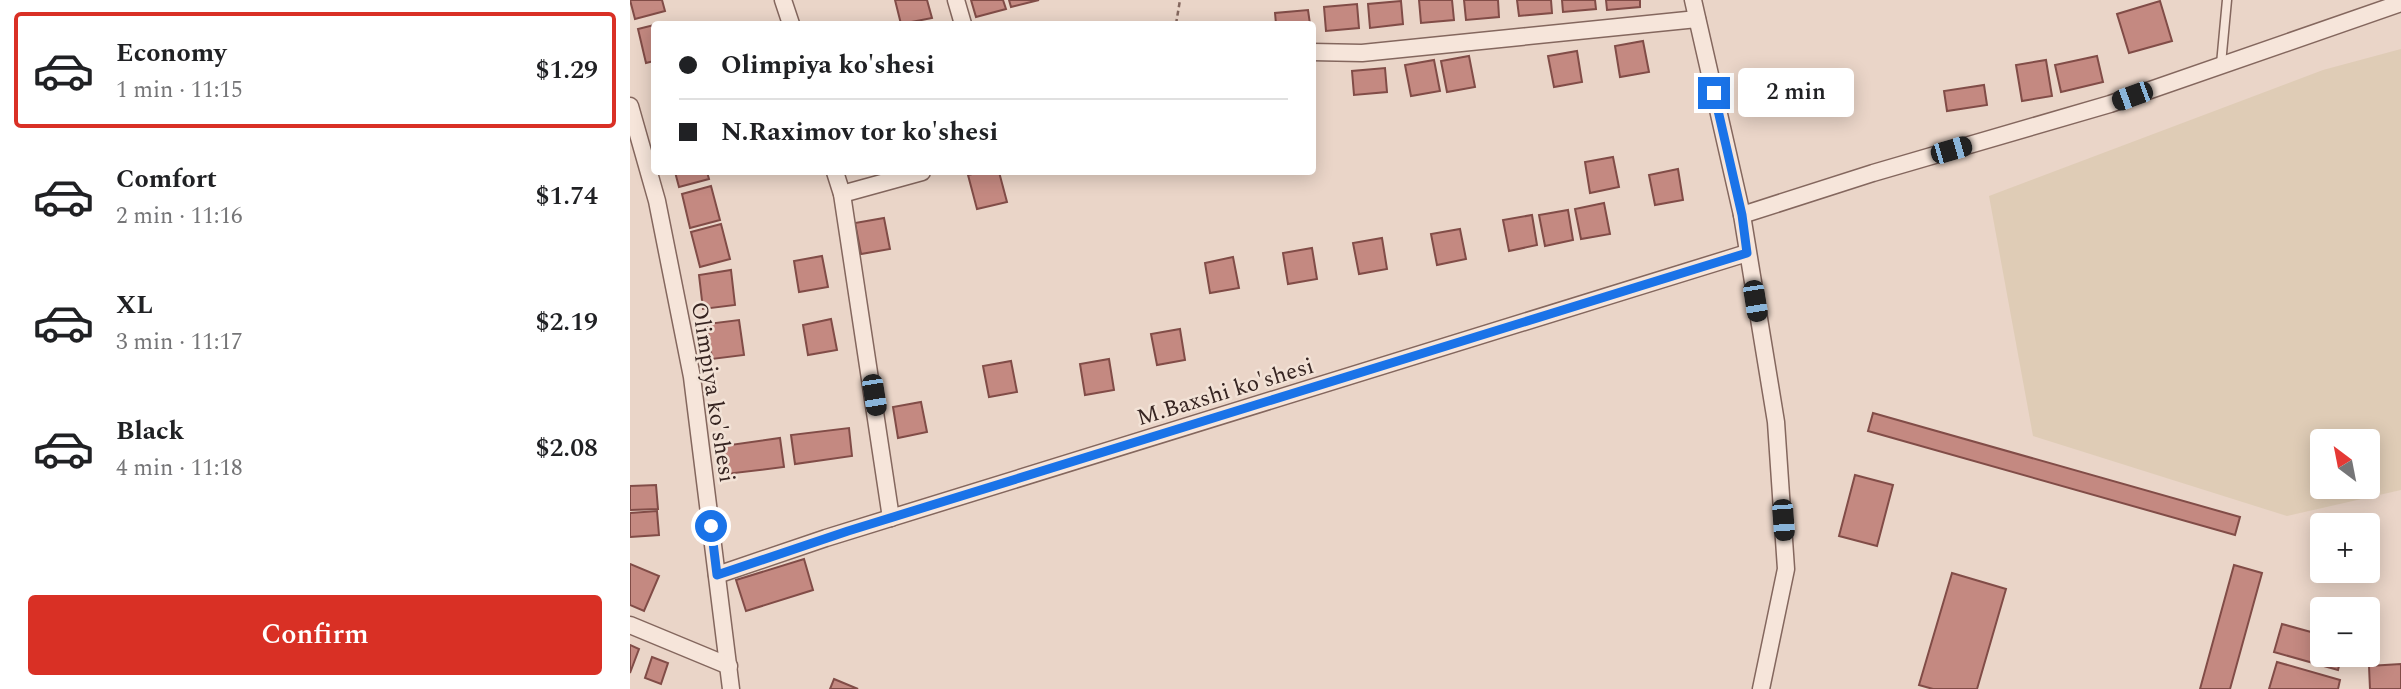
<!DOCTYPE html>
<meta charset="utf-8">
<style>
:root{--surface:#fff;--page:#f6f6f6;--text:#202124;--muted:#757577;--line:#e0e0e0;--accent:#d93025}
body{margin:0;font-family:Spectral,serif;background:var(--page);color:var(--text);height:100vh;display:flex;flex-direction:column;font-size:26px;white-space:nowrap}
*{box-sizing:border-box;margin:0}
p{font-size:23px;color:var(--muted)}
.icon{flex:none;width:38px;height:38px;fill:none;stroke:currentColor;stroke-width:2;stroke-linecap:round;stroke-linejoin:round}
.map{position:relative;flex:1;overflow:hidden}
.drawer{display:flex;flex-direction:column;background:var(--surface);width:630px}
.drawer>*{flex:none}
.top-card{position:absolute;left:21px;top:21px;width:665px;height:154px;border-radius:7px;box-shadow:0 4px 18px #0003;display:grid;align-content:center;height:154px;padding:0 28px;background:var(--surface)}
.needle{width:46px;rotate:328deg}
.fabs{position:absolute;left:1680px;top:429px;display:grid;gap:14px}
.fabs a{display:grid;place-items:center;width:70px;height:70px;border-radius:7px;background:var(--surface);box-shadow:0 4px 18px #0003;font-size:35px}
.end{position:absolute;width:32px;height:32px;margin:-16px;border:9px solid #1a73e8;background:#fff;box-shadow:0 0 0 4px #fff}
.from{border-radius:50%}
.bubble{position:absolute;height:49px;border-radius:7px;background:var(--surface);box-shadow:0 4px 18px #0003;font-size:23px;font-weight:600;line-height:49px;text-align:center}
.car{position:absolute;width:21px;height:42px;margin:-21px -10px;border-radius:9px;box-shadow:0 0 5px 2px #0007;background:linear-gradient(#222 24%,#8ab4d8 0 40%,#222 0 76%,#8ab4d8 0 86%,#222 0)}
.top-card b{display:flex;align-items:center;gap:24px;height:66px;font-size:26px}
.top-card b+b{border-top:2px solid var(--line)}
.top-card i{width:18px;height:18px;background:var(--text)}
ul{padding:12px 0 0;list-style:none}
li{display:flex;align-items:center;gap:21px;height:116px;margin:0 14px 10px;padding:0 14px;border:4px solid transparent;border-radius:7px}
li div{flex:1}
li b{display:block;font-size:26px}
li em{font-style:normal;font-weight:600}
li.active{border-color:var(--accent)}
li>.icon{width:63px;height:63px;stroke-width:1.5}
.action{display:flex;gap:14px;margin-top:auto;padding:14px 28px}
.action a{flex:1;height:80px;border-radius:7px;background:var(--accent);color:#fff;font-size:28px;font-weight:600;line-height:80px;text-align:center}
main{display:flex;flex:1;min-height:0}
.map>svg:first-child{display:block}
.farmland{fill:#dfccb6;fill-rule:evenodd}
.building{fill:#c48981;stroke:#814c47;stroke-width:2}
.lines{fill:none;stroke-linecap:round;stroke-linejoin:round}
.lane-casing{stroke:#84675e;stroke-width:11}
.street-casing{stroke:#84675e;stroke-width:19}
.path{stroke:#84675e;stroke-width:2.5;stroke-dasharray:5 3.5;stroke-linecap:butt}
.lane{stroke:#f6e5da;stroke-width:8}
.street{stroke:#f6e5da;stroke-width:16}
.route{stroke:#1a73e8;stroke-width:9}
.labels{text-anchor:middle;stroke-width:5;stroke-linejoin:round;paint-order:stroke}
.street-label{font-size:23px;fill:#362421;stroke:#f2e2d6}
</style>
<main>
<section class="drawer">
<ul>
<li class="active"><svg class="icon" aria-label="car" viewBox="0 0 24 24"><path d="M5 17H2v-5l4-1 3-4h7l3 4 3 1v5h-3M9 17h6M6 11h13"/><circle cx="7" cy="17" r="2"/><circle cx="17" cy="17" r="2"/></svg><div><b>Economy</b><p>1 min · 11:15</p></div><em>$1.29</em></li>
<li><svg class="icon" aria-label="car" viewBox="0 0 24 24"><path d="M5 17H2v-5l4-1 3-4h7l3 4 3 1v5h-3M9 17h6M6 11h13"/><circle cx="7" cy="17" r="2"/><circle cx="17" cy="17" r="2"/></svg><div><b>Comfort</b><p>2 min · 11:16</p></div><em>$1.74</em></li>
<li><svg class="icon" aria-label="car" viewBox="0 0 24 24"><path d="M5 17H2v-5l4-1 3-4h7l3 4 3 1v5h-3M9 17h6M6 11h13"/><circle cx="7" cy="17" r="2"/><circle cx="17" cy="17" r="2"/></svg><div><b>XL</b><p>3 min · 11:17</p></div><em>$2.19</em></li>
<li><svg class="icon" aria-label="car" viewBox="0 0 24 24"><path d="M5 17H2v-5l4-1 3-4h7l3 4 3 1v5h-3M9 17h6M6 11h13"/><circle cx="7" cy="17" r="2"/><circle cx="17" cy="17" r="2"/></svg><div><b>Black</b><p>4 min · 11:18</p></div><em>$2.08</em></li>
</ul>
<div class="action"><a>Confirm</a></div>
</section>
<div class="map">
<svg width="1771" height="689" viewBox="0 0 1771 689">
<rect width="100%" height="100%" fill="#ead5c8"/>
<path class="farmland" d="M 1771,49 L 1771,490 L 1657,516 L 1403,436 L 1359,196 L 1693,70 ZM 1692,441 L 1738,441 L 1738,486 L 1692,486 Z"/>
<g class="building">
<path d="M 0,0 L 32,0 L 35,11 L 5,19 Z"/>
<path d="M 265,0 L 297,0 L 302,18 L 271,24 Z"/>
<path d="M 341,0 L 373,0 L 376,9 L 346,17 Z"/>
<path d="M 379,0 L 409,0 L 381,7 Z"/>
<path d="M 789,0 L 822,0 L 824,20 L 791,23 Z"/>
<path d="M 834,0 L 868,0 L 869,17 L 836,20 Z"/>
<path d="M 887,0 L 921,0 L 922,13 L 889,16 Z"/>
<path d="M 932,0 L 965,0 L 966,9 L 933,12 Z"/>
<path d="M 976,0 L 1010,0 L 1010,7 L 977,10 Z"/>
<path d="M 771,1 L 773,24 L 740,28 L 738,4 Z"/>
<path d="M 1530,1 L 1542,41 L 1499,53 L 1487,14 Z"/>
<path d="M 727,4 L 729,28 L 696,31 L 694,7 Z"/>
<path d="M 678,10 L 680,24 L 646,24 L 645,13 Z"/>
<path d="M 24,25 L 24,61 L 16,63 L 8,29 Z"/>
<path d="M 1013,41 L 1019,72 L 990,77 L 985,46 Z"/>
<path d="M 947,51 L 952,82 L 924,87 L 918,56 Z"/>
<path d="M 839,56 L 845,87 L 817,92 L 811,61 Z"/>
<path d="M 1467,56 L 1473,82 L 1431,92 L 1425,65 Z"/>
<path d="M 804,60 L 810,91 L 781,96 L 775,65 Z"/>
<path d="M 1416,60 L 1422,96 L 1392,101 L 1386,65 Z"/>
<path d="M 755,68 L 757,92 L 724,95 L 722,71 Z"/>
<path d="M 1354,85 L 1357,105 L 1317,111 L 1314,91 Z"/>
<path d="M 983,157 L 989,187 L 960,193 L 955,162 Z"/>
<path d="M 1048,169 L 1053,200 L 1025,205 L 1019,175 Z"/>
<path d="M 45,172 L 77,172 L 79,179 L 49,187 Z"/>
<path d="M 351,172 L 369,172 L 377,202 L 347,209 L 338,175 Z"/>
<path d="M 81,186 L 90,220 L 60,228 L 52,194 Z"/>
<path d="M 974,203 L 980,234 L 951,239 L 945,209 Z"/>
<path d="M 938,210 L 943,240 L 915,246 L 909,215 Z"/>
<path d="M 902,215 L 907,245 L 879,251 L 873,220 Z"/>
<path d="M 254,218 L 260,249 L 231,254 L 225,223 Z"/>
<path d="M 91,224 L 100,259 L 70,267 L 61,232 Z"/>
<path d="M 830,229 L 836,259 L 807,265 L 801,234 Z"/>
<path d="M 752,238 L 757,269 L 729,274 L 723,243 Z"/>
<path d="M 682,248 L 687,279 L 658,284 L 653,253 Z"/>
<path d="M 192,256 L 198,287 L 169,292 L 164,261 Z"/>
<path d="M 603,257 L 609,288 L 580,293 L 575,263 Z"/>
<path d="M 101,270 L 105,305 L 73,309 L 69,275 Z"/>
<path d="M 201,319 L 207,350 L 178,355 L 173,325 Z"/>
<path d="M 109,320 L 114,355 L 82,359 L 77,324 Z"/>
<path d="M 550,329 L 555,360 L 527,365 L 521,334 Z"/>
<path d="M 479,359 L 484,390 L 455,395 L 450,364 Z"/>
<path d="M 381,361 L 387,392 L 359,397 L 353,366 Z"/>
<path d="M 291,402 L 297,432 L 268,438 L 263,407 Z"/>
<path d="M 1243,413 L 1610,517 L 1605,535 L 1238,431 Z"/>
<path d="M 219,428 L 222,456 L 165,464 L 161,435 Z"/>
<path d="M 150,438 L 154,467 L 96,474 L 93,446 Z"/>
<path d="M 1225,475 L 1263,485 L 1247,546 L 1209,536 Z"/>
<path d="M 26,485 L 28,509 L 0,510 L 0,486 Z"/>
<path d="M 27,511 L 29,535 L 0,537 L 0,513 Z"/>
<path d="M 174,559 L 183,590 L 116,611 L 106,580 Z"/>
<path d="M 0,564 L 29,576 L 14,611 L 0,605 Z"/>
<path d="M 1604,565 L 1632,573 L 1600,689 L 1570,689 Z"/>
<path d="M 1322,573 L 1376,589 L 1347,689 L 1303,689 L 1289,685 Z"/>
<path d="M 1652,624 L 1692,635 L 1692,654 L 1712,654 L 1708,670 L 1644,652 Z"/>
<path d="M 0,645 L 9,649 L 0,673 Z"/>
<path d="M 22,657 L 38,663 L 31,684 L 15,678 Z"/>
<path d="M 1647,662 L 1710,680 L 1708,689 L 1639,689 Z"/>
<path d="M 1771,664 L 1771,689 L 1740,689 L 1739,666 Z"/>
<path d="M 204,679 L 228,689 L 200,689 Z"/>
</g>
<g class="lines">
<defs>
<path id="lane" d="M 1591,64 L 1597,0"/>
<g id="street">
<path d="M 153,0 L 161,24"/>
<path d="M 326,0 L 333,24"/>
<path d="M 1063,0 L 1112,215 L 1146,422 L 1156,569 L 1131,689"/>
<path d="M 682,52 L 732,53 L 1067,19"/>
<path d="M 0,106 L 27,201 L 62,377 L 101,689"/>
<path d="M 205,172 L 212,194 L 261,518"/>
<path d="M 212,194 L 292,172"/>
<path d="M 1112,215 L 1243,173 L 1480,104 L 1771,3"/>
<path d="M 87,575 L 196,538 L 1117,253"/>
<path d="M 0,625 L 99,666"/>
</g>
</defs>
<use href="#lane" class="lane-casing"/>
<use href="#street" class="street-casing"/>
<path class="path" d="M 546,24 L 550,0"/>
<use href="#lane" class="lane"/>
<use href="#street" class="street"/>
</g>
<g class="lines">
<path class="route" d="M 81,526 L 87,575 L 218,531 L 1117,253 L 1112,215 L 1084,93"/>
</g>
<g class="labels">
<g class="street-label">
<text transform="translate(595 391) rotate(-17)" y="8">M.Baxshi ko'shesi</text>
<text transform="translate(84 392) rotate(81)" y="8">Olimpiya ko'shesi</text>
</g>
</g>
</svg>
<div class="fabs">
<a><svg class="needle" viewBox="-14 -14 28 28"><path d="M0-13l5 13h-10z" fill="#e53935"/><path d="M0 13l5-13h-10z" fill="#757577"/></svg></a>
<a>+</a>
<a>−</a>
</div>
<i class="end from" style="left:81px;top:526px"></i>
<i class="end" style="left:1084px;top:93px"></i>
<div class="bubble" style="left:1108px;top:68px;width:116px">2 min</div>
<i class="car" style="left:1502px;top:96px;rotate:250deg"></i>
<i class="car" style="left:1321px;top:150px;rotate:74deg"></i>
<i class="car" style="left:1125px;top:301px;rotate:171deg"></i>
<i class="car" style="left:244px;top:395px;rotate:171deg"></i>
<i class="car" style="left:1153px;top:520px;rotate:176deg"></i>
<div class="top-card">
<b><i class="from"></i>Olimpiya ko'shesi</b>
<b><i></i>N.Raximov tor ko'shesi</b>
</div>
</div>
</main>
